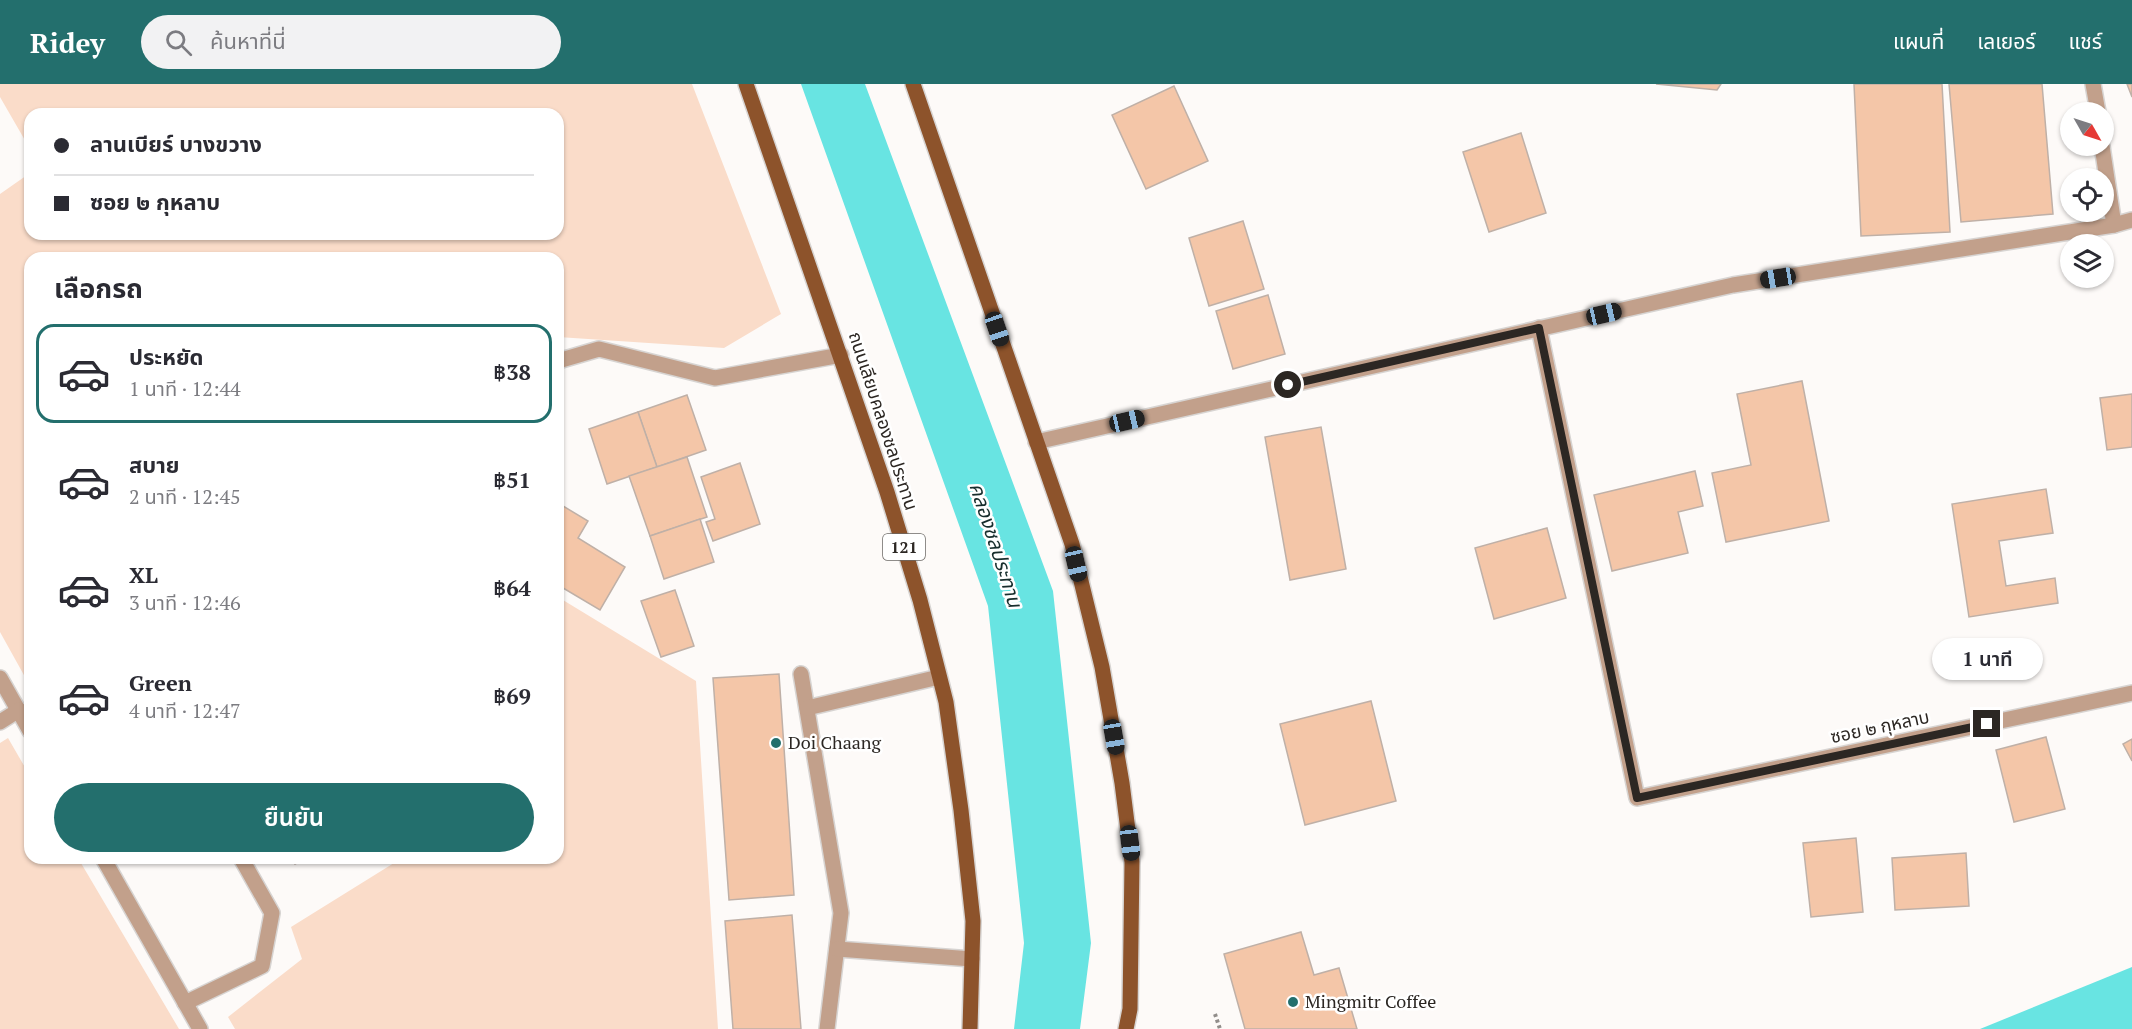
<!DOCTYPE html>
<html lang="th">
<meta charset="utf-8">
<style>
:root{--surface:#fff;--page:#f2f2f3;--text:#2b2b33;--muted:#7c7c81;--line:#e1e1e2;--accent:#236f6d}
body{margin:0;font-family:"PT Serif","Noto Sans Thai",serif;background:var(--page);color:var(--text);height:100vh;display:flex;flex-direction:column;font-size:22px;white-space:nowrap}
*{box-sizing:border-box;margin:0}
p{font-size:20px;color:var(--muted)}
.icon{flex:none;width:33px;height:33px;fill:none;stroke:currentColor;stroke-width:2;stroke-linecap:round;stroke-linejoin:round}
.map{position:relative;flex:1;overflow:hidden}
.sheet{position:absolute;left:24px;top:168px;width:540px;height:612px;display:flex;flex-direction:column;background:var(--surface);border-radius:18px;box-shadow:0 2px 4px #0004}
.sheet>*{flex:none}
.hud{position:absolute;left:24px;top:24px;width:540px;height:132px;border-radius:18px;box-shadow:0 2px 4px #0004;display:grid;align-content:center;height:132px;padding:0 30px;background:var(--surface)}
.needle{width:39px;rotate:129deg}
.fabs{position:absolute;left:2060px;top:18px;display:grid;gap:12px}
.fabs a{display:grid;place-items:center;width:54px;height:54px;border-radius:50%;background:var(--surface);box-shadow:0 2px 4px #0004;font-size:30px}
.end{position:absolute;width:27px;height:27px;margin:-14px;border:8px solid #2c2723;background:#fff;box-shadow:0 0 0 3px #fff}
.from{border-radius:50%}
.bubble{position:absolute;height:42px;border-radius:21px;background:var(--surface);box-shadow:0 2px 4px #0004;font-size:20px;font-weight:600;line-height:42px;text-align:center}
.car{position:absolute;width:18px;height:36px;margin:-18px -9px;border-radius:8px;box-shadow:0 0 4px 2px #0007;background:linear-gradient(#222 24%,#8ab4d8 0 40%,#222 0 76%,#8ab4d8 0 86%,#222 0)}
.hud b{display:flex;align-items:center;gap:21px;height:57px;font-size:22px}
.hud b+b{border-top:2px solid var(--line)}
.hud i{width:15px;height:15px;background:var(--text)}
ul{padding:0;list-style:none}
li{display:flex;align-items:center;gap:18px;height:99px;margin:0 12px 9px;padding:0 18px;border:3px solid transparent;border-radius:18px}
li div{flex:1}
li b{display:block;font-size:22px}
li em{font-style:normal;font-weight:600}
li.active{border-color:var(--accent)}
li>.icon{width:54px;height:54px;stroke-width:1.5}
h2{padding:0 30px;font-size:27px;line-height:72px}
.cta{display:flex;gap:12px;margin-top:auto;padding:12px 30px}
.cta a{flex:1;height:69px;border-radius:36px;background:var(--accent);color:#fff;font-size:24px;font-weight:600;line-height:69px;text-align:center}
header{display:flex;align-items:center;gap:36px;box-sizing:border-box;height:84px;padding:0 30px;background:var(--accent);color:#fff}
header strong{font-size:28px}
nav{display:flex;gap:33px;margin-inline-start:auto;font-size:21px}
.search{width:420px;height:54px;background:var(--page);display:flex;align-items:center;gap:15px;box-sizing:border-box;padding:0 21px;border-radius:33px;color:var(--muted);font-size:22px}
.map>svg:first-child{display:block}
.green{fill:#fadcc9}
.water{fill:#68e4e2}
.building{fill:#f4c6a8;stroke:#bfb0a7;stroke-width:1.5}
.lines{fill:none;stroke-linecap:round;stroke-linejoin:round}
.lane-casing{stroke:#d7d4d2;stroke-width:18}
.street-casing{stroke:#d7d4d2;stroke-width:18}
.primary-casing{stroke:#d7d4d2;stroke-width:18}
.path{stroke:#918d8a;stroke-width:4;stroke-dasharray:3 3;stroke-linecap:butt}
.lane{stroke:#c2a08b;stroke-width:15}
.street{stroke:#c2a08b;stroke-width:15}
.primary{stroke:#8d532b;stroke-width:15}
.route{stroke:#2c2723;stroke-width:8}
.poi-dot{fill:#236f6d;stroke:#fff;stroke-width:2}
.labels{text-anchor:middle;stroke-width:5;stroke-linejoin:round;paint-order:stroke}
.shield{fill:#fff;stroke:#6b6865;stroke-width:1.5}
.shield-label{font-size:16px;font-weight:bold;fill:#2c2723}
.street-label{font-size:18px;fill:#2c2723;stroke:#fff}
.poi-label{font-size:18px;fill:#2c2723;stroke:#fff;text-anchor:start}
.water-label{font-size:20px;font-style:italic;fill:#172e2d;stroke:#fff}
</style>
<header>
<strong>Ridey</strong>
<div class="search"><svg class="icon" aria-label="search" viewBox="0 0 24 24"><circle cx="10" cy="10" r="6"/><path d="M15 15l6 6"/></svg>ค้นหาที่นี่</div>
<nav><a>แผนที่</a><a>เลเยอร์</a><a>แชร์</a></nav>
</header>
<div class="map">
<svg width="2132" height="945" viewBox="0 0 2132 945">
<rect width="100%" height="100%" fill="#fdfaf8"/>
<g class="green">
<path d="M 0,0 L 692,0 L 781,230 L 724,264 L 558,253 L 558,174 L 30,174 L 30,602 L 0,548 L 0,110 L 30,89 L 30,150 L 558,150 L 558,30 L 30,30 L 30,65 L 0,13 Z"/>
<path d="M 558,513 L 696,597 L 718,945 L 235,945 L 228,933 L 302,875 L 291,843 L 402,774 L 558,774 Z"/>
<path d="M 8,654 L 30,692 L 30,774 L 78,774 L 179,945 L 0,945 L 0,659 Z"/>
</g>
<g class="water">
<path d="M 801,0 L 865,0 L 1053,507 L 1091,859 L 1080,945 L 1014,945 L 1024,859 L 988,522 Z"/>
<path d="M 2132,883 L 2132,945 L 1980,945 Z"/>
</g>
<g class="building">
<path d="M 1656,0 L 1721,0 L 1717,6 Z"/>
<path d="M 1854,0 L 1942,0 L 1950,148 L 1861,152 Z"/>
<path d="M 1949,0 L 2042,0 L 2053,130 L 1961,138 Z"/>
<path d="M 2127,0 L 2132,0 L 2132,13 Z"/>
<path d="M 1174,2 L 1208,77 L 1146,105 L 1112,31 Z"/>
<path d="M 1521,49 L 1546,129 L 1489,148 L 1463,68 Z"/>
<path d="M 1243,137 L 1264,205 L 1209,222 L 1189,154 Z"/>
<path d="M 1268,211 L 1285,270 L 1233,285 L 1216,227 Z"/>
<path d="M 1802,297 L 1829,437 L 1726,458 L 1712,389 L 1751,381 L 1737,310 Z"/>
<path d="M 2132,310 L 2132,363 L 2107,366 L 2100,314 Z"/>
<path d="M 687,311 L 706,366 L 657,383 L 638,328 Z"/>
<path d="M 638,328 L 657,383 L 607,400 L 589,345 Z"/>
<path d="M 1321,343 L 1346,485 L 1290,496 L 1265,353 Z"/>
<path d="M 687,373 L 707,433 L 650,452 L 629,392 Z"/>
<path d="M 740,379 L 760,440 L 713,457 L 706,438 L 715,435 L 701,393 Z"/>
<path d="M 1695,387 L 1703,422 L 1678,428 L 1688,469 L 1612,487 L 1594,411 Z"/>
<path d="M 2046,405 L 2053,449 L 1999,457 L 2006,502 L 2055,494 L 2058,519 L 1969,533 L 1952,420 Z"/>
<path d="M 558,419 L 588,437 L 578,454 L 625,483 L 600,526 L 558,501 Z"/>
<path d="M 700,435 L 714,478 L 664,495 L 650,452 Z"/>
<path d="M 1547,444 L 1566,514 L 1494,535 L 1475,464 Z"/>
<path d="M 675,506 L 694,562 L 661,573 L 641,517 Z"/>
<path d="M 779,590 L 794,811 L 729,816 L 713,594 Z"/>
<path d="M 1371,617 L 1396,717 L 1305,741 L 1280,640 Z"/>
<path d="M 2046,653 L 2065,725 L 2014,738 L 1996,666 Z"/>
<path d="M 2132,655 L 2132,677 L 2123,660 Z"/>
<path d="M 1856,754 L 1863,828 L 1811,833 L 1803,759 Z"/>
<path d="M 1966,769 L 1969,822 L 1895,826 L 1892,774 Z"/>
<path d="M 292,774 L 307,774 L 295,780 Z"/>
<path d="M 792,831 L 801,945 L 733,945 L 725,837 Z"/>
<path d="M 1301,848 L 1314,891 L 1339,884 L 1357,945 L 1245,945 L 1224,870 Z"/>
</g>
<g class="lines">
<defs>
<g id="lane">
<path d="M 558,277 L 599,265 L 715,294 L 841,271"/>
<path d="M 801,590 L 841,829 L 827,945"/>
<path d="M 0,594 L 30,647"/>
<path d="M 807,624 L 939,593"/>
<path d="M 0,638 L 19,626"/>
<path d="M 103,774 L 200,945"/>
<path d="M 837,865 L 972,875"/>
<path d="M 185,919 L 262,882 L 272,829 L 241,774"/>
</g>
<g id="street">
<path d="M 2093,0 L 2098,28"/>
<path d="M 2102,62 L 2114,141"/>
<path d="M 1539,244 L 1637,714 L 2132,609"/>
<path d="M 1036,358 L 1733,201 L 2114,141 L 2132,136"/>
</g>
<g id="primary">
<path d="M 746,0 L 887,408 L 920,516 L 946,618 L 961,726 L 973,837 L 970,945"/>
<path d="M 913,0 L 1072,460 L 1102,583 L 1122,699 L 1132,778 L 1130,925 L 1126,945"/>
</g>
</defs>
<use href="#lane" class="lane-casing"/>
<use href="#street" class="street-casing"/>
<use href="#primary" class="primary-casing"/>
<path class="path" d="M 1215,930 L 1220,945"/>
<use href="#lane" class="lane"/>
<use href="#street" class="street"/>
<use href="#primary" class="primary"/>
</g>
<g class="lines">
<path class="route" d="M 1288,301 L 1539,244 L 1637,714 L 1987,640"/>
</g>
<g class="poi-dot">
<circle cx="776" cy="659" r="6"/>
<circle cx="1293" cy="918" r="6"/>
</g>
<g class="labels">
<rect class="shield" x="883" y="450" width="42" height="26" rx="4.5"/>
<g class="shield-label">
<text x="904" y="469">121</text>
</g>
<g class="street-label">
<text transform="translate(883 337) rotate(72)" y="6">ถนนเลียบคลองชลประทาน</text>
<text transform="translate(1880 643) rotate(-12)" y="6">ซอย ๒ กุหลาบ</text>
</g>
<g class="poi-label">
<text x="788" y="665">Doi Chaang</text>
<text x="1305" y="924">Mingmitr Coffee</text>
</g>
<g class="water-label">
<text transform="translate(996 461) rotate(72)" y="7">คลองชลประทาน</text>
</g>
</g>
</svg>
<div class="fabs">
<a><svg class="needle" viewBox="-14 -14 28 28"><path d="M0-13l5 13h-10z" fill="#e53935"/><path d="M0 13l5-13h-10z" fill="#7c7c81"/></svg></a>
<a><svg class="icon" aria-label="locate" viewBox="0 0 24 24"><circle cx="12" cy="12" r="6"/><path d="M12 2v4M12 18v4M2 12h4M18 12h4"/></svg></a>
<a><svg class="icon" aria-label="layers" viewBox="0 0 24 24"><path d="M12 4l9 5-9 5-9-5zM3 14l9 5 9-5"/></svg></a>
</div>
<i class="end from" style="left:1288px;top:301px"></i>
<i class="end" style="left:1987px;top:640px"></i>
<div class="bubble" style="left:1932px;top:554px;width:111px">1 นาที</div>
<i class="car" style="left:1778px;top:194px;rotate:261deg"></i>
<i class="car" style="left:1604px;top:230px;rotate:77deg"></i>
<i class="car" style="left:997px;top:245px;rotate:161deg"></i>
<i class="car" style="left:1127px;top:337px;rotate:77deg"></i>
<i class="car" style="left:1076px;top:480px;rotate:167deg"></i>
<i class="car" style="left:1114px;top:653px;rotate:170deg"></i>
<i class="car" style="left:1130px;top:759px;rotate:173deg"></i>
<div class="hud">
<b><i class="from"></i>ลานเบียร์ บางขวาง</b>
<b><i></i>ซอย ๒ กุหลาบ</b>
</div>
<section class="sheet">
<h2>เลือกรถ</h2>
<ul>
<li class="active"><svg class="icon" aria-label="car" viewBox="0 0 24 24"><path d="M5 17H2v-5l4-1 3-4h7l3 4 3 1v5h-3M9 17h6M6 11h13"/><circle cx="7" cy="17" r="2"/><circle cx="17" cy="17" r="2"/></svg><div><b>ประหยัด</b><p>1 นาที · 12:44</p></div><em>฿38</em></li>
<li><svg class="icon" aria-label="car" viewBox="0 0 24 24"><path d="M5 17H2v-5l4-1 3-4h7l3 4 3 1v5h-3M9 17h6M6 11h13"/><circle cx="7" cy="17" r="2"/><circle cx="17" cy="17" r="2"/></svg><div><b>สบาย</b><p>2 นาที · 12:45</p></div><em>฿51</em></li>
<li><svg class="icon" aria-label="car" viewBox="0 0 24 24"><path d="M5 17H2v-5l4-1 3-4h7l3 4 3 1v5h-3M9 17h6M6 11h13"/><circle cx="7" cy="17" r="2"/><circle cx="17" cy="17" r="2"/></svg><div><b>XL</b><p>3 นาที · 12:46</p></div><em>฿64</em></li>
<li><svg class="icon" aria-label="car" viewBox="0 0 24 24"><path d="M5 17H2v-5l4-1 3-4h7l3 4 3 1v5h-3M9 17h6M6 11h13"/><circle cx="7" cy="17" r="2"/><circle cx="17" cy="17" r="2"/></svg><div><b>Green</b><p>4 นาที · 12:47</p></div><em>฿69</em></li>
</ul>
<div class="cta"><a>ยืนยัน</a></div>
</section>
</div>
